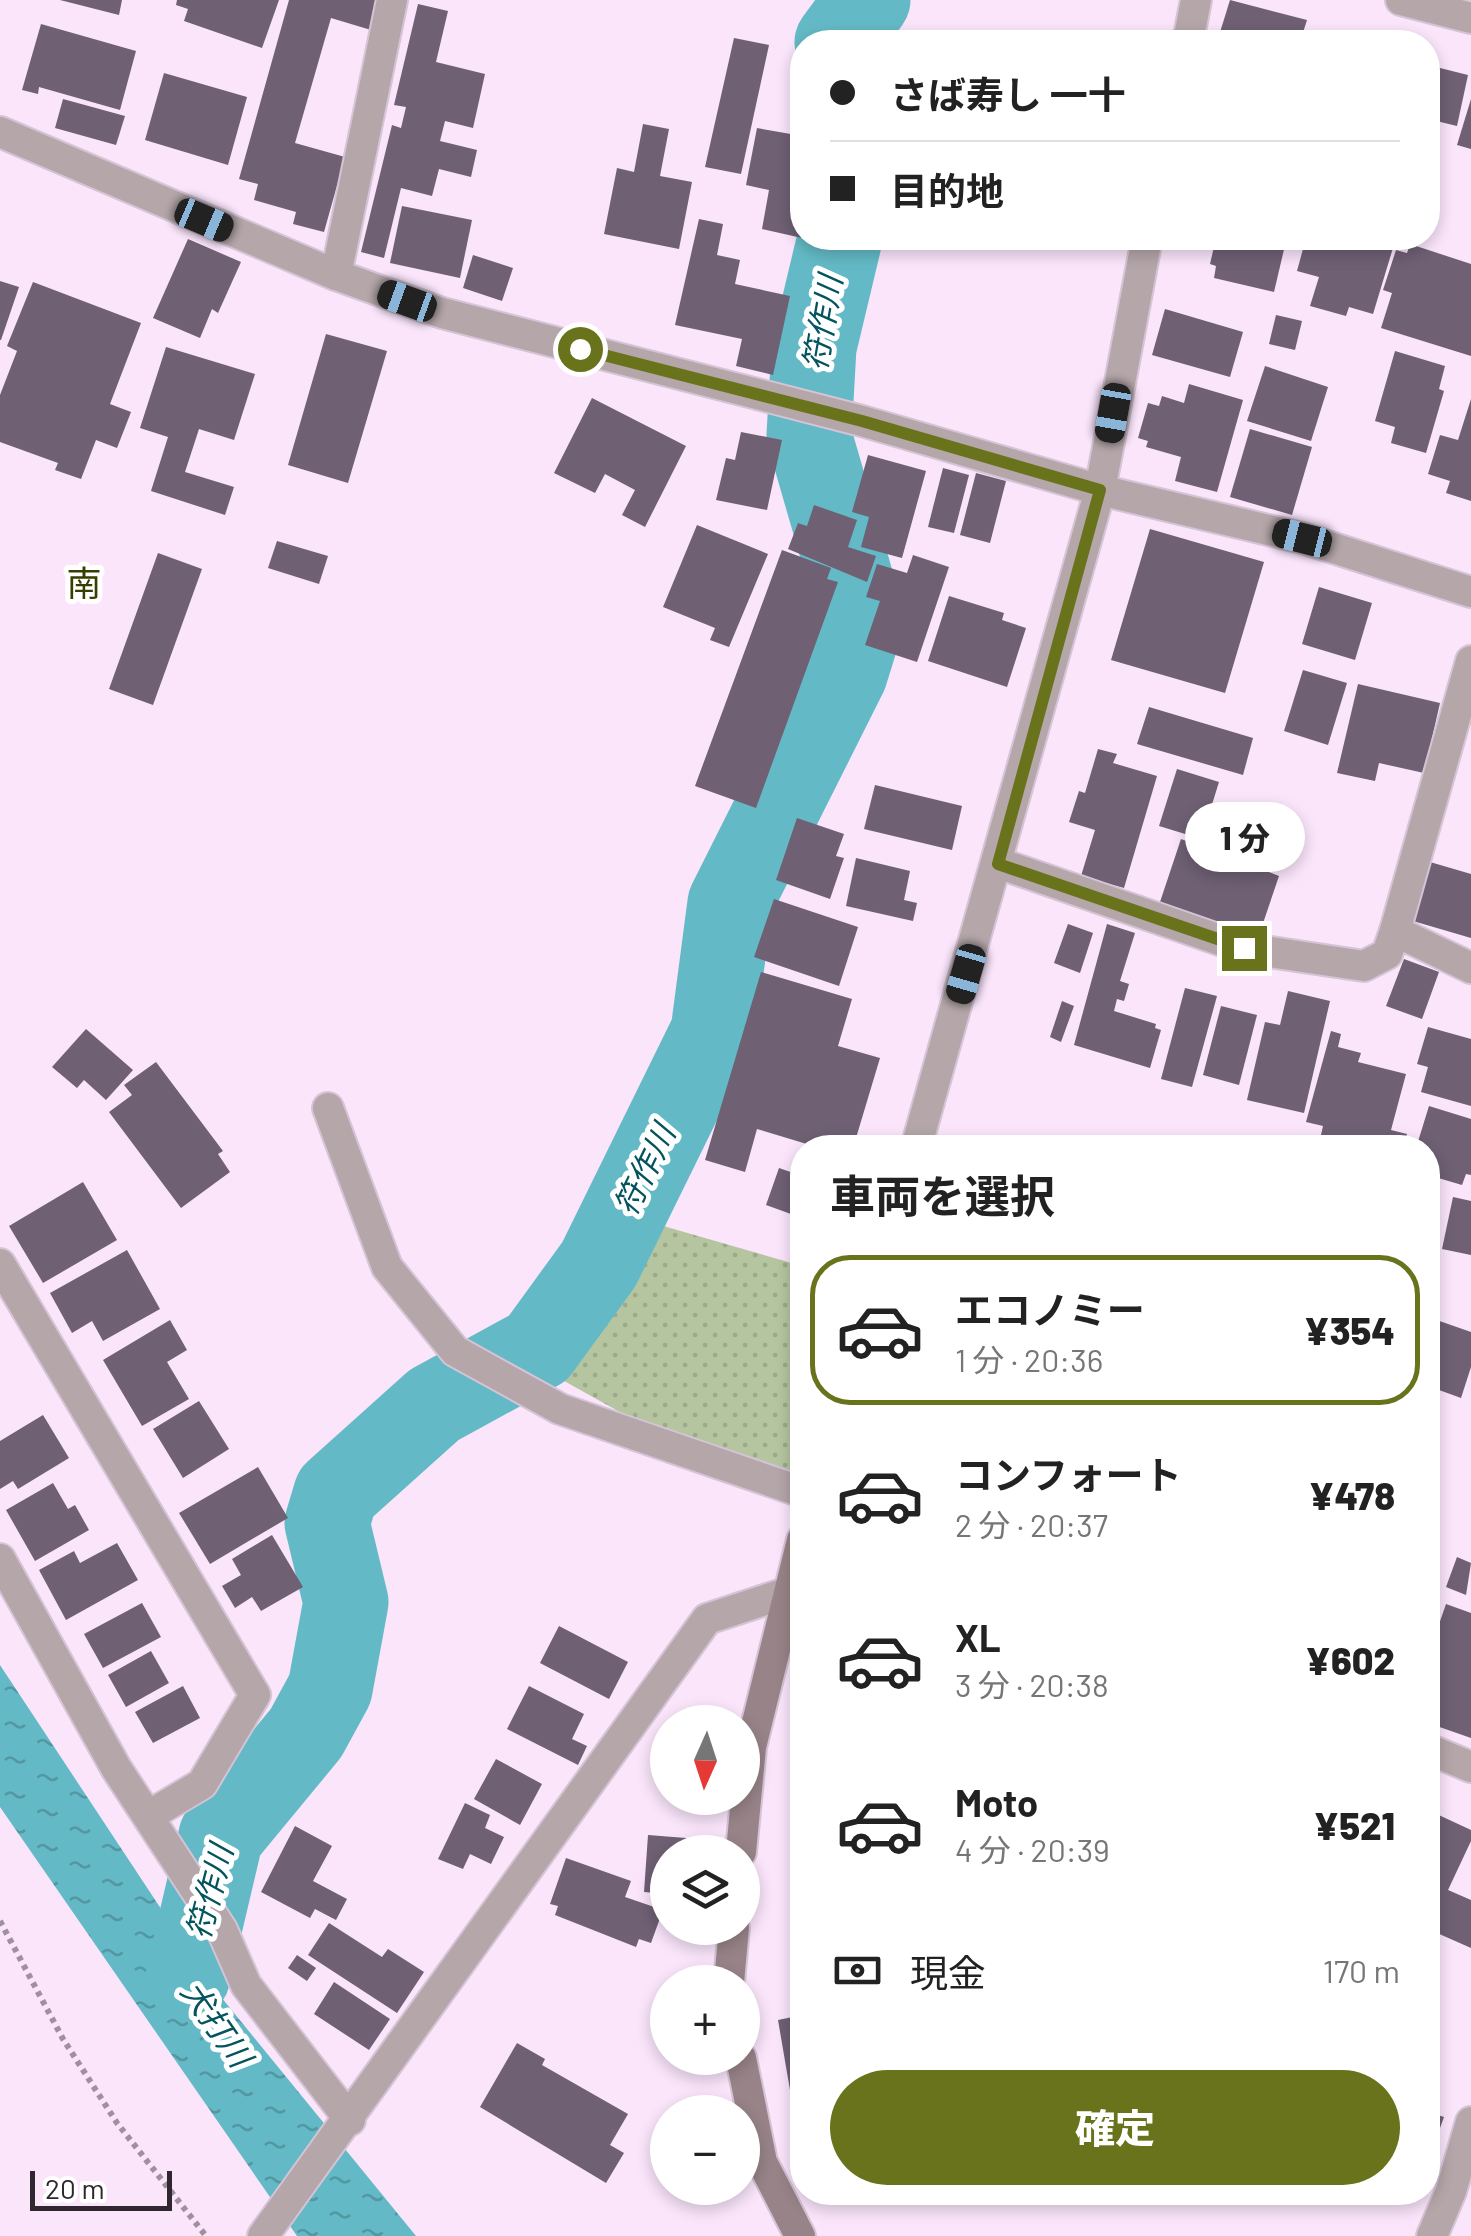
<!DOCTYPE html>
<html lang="ja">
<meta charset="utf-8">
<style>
:root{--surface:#fff;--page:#f2f2f2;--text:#222;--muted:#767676;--line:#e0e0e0;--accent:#68731c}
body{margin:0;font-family:Barlow,"Noto Sans JP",sans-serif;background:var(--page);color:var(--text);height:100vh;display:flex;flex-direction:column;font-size:38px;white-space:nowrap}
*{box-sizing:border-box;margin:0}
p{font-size:32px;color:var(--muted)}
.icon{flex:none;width:55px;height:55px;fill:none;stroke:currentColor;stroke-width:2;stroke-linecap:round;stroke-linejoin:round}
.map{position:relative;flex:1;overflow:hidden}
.sheet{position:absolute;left:790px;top:1135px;width:650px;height:1070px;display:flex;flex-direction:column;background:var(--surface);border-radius:40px;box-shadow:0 5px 15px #0003}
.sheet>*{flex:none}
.banner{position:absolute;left:790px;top:30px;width:650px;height:220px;border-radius:40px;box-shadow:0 5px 15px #0003;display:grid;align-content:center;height:220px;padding:0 40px;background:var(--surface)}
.needle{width:65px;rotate:183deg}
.buttons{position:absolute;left:650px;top:1705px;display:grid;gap:20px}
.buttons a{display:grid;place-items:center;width:110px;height:110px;border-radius:50%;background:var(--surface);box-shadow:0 5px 15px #0003;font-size:50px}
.scale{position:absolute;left:30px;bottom:25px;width:142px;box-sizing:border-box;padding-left:10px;border:5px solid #2f272f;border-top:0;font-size:28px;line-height:35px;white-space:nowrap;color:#2f272f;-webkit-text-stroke:8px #fff;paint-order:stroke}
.end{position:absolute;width:45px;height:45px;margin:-22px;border:12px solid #68731c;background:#fff;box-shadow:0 0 0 5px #fff}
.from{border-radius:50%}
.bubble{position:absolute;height:70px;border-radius:35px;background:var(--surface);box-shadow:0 5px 15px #0003;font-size:32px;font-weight:800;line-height:70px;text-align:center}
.car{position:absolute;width:30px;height:60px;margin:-30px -15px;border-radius:12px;box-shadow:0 0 8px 2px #0007;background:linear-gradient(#222 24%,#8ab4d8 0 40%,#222 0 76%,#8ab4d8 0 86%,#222 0)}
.banner b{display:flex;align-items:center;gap:35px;height:95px;font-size:38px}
.banner b+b{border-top:2px solid var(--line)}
.banner i{width:25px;height:25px;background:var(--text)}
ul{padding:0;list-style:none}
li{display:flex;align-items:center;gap:30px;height:150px;margin:0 20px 15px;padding:0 20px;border:5px solid transparent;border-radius:40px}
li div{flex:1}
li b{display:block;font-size:38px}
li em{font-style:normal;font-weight:800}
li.on{border-color:var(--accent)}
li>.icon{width:90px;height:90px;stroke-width:1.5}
h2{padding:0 40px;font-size:45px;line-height:120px}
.pay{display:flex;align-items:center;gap:25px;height:110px;padding:0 40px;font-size:38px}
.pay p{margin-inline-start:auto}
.primary-button{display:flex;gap:20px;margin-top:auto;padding:20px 40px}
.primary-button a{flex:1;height:115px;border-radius:60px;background:var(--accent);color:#fff;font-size:40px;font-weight:800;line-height:115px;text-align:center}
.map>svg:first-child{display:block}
.park{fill:url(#park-dots)}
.water{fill:url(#water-ripples)}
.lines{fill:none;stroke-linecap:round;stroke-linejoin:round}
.river{stroke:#63bac6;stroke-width:85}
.building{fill:#6f6074}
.street-casing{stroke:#d5c3d6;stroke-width:34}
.secondary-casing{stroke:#d5c3d6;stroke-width:34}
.path{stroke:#9f909f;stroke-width:6;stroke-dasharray:5 5;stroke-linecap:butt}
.street{stroke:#b4a6a9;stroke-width:30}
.secondary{stroke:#988488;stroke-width:30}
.route{stroke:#68731c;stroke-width:12}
.labels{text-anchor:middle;stroke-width:10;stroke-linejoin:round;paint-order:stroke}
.water-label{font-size:32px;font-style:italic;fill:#03545d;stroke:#fff}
.quarter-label{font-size:35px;fill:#373e00;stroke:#fff}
</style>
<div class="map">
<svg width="1471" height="2236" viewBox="0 0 1471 2236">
<defs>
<pattern id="park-dots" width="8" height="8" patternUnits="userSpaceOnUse" patternTransform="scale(2.5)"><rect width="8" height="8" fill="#b5c5a0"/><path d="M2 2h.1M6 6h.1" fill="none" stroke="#9ca98a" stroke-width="1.8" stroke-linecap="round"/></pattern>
<pattern id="water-ripples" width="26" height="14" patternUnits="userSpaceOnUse" patternTransform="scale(2.5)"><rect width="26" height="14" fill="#63bac6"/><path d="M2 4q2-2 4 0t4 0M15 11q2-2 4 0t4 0" fill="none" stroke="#5297a1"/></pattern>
</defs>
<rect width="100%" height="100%" fill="#fae5fb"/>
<path class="park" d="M 632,1217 L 802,1266 L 802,1488 L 697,1455 L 539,1367 Z"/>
<path class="water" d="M 0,1665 L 212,1986 L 416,2236 L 297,2236 L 0,1807 Z"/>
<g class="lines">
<g class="river">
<path d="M 837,42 L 868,0"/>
<path d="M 188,1976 L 221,1836 L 306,1733 L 330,1689 L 346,1602 L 327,1523 L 336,1493 L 434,1405 L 538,1348 L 599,1264 L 713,1032 L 730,903 L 845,674 L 855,642 L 855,594 L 809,435 L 814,347 L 840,238"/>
</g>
</g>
<g class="building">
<path d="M 60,0 L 122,0 L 119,15 Z"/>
<path d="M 177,0 L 279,0 L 262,48 L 184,21 L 188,9 L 176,5 Z"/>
<path d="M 289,0 L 379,0 L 371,30 L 331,18 L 295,143 L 345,157 L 324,232 L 293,224 L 296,212 L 254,200 L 258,184 L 239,179 Z"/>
<path d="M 1230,0 L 1307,20 L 1300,42 L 1217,42 Z"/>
<path d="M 418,4 L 448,11 L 436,62 L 485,74 L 473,128 L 445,121 L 440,141 L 477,150 L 471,177 L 439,169 L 432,196 L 401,188 L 384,258 L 361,252 L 392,125 L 401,128 L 406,107 L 394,105 Z"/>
<path d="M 41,24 L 136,51 L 120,110 L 39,87 L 38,94 L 22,90 Z"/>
<path d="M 734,38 L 769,45 L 741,174 L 705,167 Z"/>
<path d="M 1428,65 L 1468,75 L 1457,126 L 1428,119 Z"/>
<path d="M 164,73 L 247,97 L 228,165 L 145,140 Z"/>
<path d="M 63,99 L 125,116 L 116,145 L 55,128 Z"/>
<path d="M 1471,99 L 1471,149 L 1457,145 Z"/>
<path d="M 643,124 L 669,129 L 660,176 L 692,182 L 679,249 L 604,234 L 617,168 L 634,172 Z"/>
<path d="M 757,128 L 802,136 L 802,238 L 762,229 L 769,190 L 746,185 Z"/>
<path d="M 402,206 L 472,220 L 460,278 L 390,263 Z"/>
<path d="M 699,219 L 723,224 L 717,255 L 740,260 L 735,284 L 790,296 L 773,375 L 736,366 L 742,339 L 675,325 Z"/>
<path d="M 1216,238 L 1286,241 L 1274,292 L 1214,278 L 1216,266 L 1210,264 Z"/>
<path d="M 1306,238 L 1396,238 L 1373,314 L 1349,307 L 1346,316 L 1310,306 L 1319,277 L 1297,271 Z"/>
<path d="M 188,239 L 241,262 L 218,313 L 212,309 L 200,338 L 153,318 Z"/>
<path d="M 1410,244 L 1471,264 L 1471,356 L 1381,328 L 1392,293 L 1383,290 L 1396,250 L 1407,253 Z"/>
<path d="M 473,255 L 513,268 L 502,301 L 463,288 Z"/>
<path d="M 0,281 L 19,287 L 1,340 L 0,340 Z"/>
<path d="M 33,282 L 141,323 L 110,404 L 131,412 L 117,448 L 96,440 L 81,479 L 55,470 L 58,463 L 0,442 L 0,395 L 17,351 L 7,346 Z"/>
<path d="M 1165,309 L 1243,332 L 1230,377 L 1152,355 Z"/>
<path d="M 1276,315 L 1302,321 L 1295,350 L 1269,344 Z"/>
<path d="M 326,334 L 387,351 L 348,483 L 288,465 Z"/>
<path d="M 166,347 L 255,374 L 234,440 L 199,429 L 185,472 L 234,487 L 225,515 L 151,491 L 168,437 L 140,428 Z"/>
<path d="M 1395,351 L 1445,366 L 1439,389 L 1444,391 L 1426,453 L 1391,443 L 1395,427 L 1375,421 Z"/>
<path d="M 1265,366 L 1328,387 L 1311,441 L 1247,421 Z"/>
<path d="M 1189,384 L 1243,400 L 1217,492 L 1175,481 L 1181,457 L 1146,447 L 1148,441 L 1138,438 L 1148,403 L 1159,406 L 1162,396 L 1184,403 Z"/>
<path d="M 592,398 L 686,446 L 645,527 L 622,515 L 635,490 L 605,474 L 595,493 L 554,473 Z"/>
<path d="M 1471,399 L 1471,501 L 1446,493 L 1450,481 L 1428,474 L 1440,435 L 1458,440 Z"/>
<path d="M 1250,429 L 1312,447 L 1292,515 L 1230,497 Z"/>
<path d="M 741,432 L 782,440 L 767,510 L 716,500 L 726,458 L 735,460 Z"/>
<path d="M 868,455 L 926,471 L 902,558 L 861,547 L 869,517 L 852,512 Z"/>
<path d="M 943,468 L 969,475 L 954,533 L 928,527 Z"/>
<path d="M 976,473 L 1006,481 L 990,543 L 960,535 Z"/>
<path d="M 814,505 L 857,520 L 848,547 L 876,556 L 867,582 L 788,549 L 798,523 L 807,526 Z"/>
<path d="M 697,525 L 768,554 L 729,647 L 710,640 L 715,628 L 663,607 Z"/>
<path d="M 1150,529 L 1264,562 L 1225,693 L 1111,660 Z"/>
<path d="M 277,541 L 328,556 L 319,584 L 268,568 Z"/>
<path d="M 782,550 L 831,568 L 827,579 L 838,582 L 756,808 L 695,786 Z"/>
<path d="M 158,553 L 202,569 L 153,705 L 109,689 Z"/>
<path d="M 913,555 L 949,567 L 917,662 L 865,645 L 880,601 L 866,597 L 877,564 L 907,573 Z"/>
<path d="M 1319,587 L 1372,603 L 1355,660 L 1302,644 Z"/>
<path d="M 949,596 L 1004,613 L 1002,620 L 1026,628 L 1007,687 L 928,661 Z"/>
<path d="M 1303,670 L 1347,683 L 1328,745 L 1284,731 Z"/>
<path d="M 1358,684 L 1440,703 L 1424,773 L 1379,763 L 1375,781 L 1337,773 Z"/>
<path d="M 1149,707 L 1253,738 L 1243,775 L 1137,744 Z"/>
<path d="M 1098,749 L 1117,754 L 1113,763 L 1157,776 L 1124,888 L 1081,876 L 1095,830 L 1069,822 L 1079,791 L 1085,793 Z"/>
<path d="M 1177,769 L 1219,782 L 1205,827 L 1199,826 L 1195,837 L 1159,826 Z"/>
<path d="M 875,785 L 962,806 L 952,850 L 864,829 Z"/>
<path d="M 797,818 L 844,834 L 836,856 L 844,858 L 830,899 L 776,880 Z"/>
<path d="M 1181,839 L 1279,876 L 1258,938 L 1159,905 Z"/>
<path d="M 856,858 L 910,871 L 904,900 L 917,903 L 913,921 L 846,906 Z"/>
<path d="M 1430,862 L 1471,874 L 1471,938 L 1413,921 Z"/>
<path d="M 774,899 L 858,927 L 839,986 L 754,957 Z"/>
<path d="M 1068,924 L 1093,933 L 1080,973 L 1054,963 Z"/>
<path d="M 1107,924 L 1135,933 L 1120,981 L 1129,984 L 1124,1001 L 1117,999 L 1114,1011 L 1156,1024 L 1155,1028 L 1161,1030 L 1150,1068 L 1074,1045 Z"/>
<path d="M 1404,959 L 1439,972 L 1422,1019 L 1386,1006 Z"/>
<path d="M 761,972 L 852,999 L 838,1046 L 880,1058 L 853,1148 L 820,1148 L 757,1129 L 745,1172 L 705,1160 Z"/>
<path d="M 1185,988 L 1217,996 L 1192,1087 L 1161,1079 Z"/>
<path d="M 1288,991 L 1330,1001 L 1304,1113 L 1247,1100 L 1265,1022 L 1280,1025 Z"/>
<path d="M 1062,1001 L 1074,1006 L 1061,1042 L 1050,1037 Z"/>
<path d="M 1221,1006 L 1257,1015 L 1239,1085 L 1203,1075 Z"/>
<path d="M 1428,1027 L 1471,1039 L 1471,1106 L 1421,1092 L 1428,1067 L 1417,1064 Z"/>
<path d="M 86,1029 L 133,1070 L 106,1100 L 84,1080 L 77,1088 L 52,1067 Z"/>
<path d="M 1331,1031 L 1341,1034 L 1338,1047 L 1361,1053 L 1358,1062 L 1406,1074 L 1391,1130 L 1407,1134 L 1403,1148 L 1318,1148 L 1323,1126 L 1306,1122 Z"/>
<path d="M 156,1062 L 223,1151 L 218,1154 L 230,1172 L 181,1208 L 109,1112 L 132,1095 L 124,1085 Z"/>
<path d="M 1429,1106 L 1471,1119 L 1471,1175 L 1466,1174 L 1462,1185 L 1428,1175 L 1428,1148 L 1416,1148 Z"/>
<path d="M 779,1168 L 802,1176 L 802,1218 L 766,1205 Z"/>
<path d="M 83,1182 L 117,1240 L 43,1283 L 9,1226 Z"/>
<path d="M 1453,1197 L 1471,1201 L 1471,1255 L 1442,1249 Z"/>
<path d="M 127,1250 L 160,1309 L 103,1341 L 92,1321 L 72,1333 L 50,1293 Z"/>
<path d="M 1428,1317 L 1471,1332 L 1471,1367 L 1461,1398 L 1428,1386 Z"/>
<path d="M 170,1320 L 187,1350 L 167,1362 L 189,1399 L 142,1426 L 103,1360 Z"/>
<path d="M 199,1401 L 229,1449 L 183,1478 L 153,1429 Z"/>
<path d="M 43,1415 L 69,1458 L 18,1489 L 13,1481 L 0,1489 L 0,1441 Z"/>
<path d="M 258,1467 L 288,1518 L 210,1564 L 179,1513 Z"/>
<path d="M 53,1483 L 68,1509 L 75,1505 L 89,1530 L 35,1561 L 6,1510 Z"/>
<path d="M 272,1535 L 303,1587 L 261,1611 L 252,1597 L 235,1608 L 222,1586 L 241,1575 L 232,1559 Z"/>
<path d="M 117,1543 L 138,1580 L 66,1620 L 39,1570 L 74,1551 L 80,1563 Z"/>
<path d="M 1457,1557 L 1471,1563 L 1466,1595 L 1446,1587 Z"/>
<path d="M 142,1603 L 161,1637 L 103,1668 L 84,1634 Z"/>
<path d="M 1446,1604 L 1471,1613 L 1471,1738 L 1428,1723 L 1428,1656 Z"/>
<path d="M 559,1626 L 628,1662 L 609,1699 L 540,1663 Z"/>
<path d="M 151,1651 L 169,1683 L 126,1707 L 108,1675 Z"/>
<path d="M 183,1686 L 200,1718 L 153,1743 L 135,1712 Z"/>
<path d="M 529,1686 L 584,1714 L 572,1739 L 587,1746 L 578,1765 L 507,1729 Z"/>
<path d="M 496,1759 L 542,1784 L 520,1825 L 474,1799 Z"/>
<path d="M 465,1803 L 490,1815 L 485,1828 L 504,1837 L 491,1864 L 470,1854 L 463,1869 L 438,1859 Z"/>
<path d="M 1428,1810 L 1471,1830 L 1471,1841 L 1448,1890 L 1471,1900 L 1471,1948 L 1428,1929 Z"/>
<path d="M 295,1826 L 332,1846 L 313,1881 L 347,1899 L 336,1920 L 315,1909 L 310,1918 L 261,1892 Z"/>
<path d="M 648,1835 L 686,1838 L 685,1852 L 668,1852 L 668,1894 L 644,1892 Z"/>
<path d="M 566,1858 L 631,1881 L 625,1897 L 663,1910 L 651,1943 L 639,1939 L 636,1947 L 555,1915 L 558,1906 L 550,1904 Z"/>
<path d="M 329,1923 L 382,1957 L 388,1949 L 424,1972 L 397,2013 L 308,1955 Z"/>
<path d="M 297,1955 L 316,1968 L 307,1981 L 288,1968 Z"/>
<path d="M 334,1982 L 390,2019 L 369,2050 L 314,2014 Z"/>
<path d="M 802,2015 L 802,2088 L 790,2090 L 778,2020 Z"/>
<path d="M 517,2043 L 545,2059 L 542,2065 L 628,2114 L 610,2145 L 624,2153 L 606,2183 L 480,2107 Z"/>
<path d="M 1428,2112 L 1444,2117 L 1428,2161 Z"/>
</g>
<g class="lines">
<defs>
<g id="street">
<path d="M 1401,0 L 1471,18"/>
<path d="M 1188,42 L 1196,0"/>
<path d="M 0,132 L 336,275 L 442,313 L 862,421 L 1100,490 L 1302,538 L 1471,592"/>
<path d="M 336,275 L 392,0"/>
<path d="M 998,863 L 1243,948 L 1364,966 L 1387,954 L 1395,931 L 1471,661"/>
<path d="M 1395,931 L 1471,968"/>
<path d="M 328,1108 L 387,1267 L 455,1351 L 560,1409 L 802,1492"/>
<path d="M 916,1148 L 1100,490 L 1147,238"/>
<path d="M 0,1264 L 255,1695 L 202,1784 L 150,1815"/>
<path d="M 0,1559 L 116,1768 L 222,1930 L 246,1985 L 350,2120"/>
<path d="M 1428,1749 L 1471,1767"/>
<path d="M 263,2236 L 707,1619 L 789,1592"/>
<path d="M 1432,2236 L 1451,2191 L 1471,2122"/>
</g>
<g id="secondary">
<path d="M 741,1852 L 751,1747 L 802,1540"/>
<path d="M 729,1982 L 734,1928"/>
<path d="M 741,2058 L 762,2162 L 800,2236"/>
</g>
</defs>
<use href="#street" class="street-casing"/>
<use href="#secondary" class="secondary-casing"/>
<path class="path" d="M 0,1921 L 63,2039 L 117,2123 L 206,2236"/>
<use href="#street" class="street"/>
<use href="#secondary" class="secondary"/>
</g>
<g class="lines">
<path class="route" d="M 580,349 L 862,421 L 1100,490 L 998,864 L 1244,948"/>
</g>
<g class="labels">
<g class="water-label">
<text transform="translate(823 323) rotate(-80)" y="11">符作川</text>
<text transform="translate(645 1170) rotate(-64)" y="11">符作川</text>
<text transform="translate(210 1892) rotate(-75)" y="11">符作川</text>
<text transform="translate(216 2024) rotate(55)" y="11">犬打川</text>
</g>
<g class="quarter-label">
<text x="84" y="596">南</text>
</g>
</g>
</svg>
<div class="buttons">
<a><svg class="needle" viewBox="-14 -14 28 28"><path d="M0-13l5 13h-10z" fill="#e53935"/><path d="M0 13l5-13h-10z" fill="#767676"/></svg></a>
<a><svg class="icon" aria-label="layers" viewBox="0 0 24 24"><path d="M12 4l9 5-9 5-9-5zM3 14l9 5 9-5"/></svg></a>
<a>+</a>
<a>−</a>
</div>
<div class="scale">20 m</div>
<i class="end from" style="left:580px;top:349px"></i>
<i class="end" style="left:1244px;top:948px"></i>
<div class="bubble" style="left:1185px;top:802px;width:120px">1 分</div>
<i class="car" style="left:204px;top:220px;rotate:113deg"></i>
<i class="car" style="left:407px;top:301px;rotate:290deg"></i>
<i class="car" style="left:1113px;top:413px;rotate:190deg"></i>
<i class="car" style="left:1302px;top:538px;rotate:284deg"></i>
<i class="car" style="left:966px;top:974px;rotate:196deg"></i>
<div class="banner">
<b><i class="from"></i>さば寿し 一十</b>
<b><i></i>目的地</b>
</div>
<section class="sheet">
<h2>車両を選択</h2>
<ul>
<li class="on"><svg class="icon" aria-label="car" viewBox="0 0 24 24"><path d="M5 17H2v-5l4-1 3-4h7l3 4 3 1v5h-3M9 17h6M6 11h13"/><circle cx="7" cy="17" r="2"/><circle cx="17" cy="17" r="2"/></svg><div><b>エコノミー</b><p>1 分 · 20:36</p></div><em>¥354</em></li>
<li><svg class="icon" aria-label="car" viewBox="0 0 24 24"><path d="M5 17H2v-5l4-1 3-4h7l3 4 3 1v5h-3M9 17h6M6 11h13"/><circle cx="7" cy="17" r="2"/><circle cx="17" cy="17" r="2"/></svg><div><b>コンフォート</b><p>2 分 · 20:37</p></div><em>¥478</em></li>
<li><svg class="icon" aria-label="car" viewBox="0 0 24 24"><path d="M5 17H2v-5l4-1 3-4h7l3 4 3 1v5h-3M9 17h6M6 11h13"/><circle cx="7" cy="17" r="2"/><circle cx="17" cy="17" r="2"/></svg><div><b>XL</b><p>3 分 · 20:38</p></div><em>¥602</em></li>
<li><svg class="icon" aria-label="car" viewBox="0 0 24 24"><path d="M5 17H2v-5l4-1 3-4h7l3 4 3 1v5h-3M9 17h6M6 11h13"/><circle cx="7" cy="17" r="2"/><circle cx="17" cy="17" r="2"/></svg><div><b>Moto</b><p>4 分 · 20:39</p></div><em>¥521</em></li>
</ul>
<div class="pay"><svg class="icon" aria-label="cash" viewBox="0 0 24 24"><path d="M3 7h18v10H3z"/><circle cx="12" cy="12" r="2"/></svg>現金<p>170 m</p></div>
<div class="primary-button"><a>確定</a></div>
</section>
</div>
